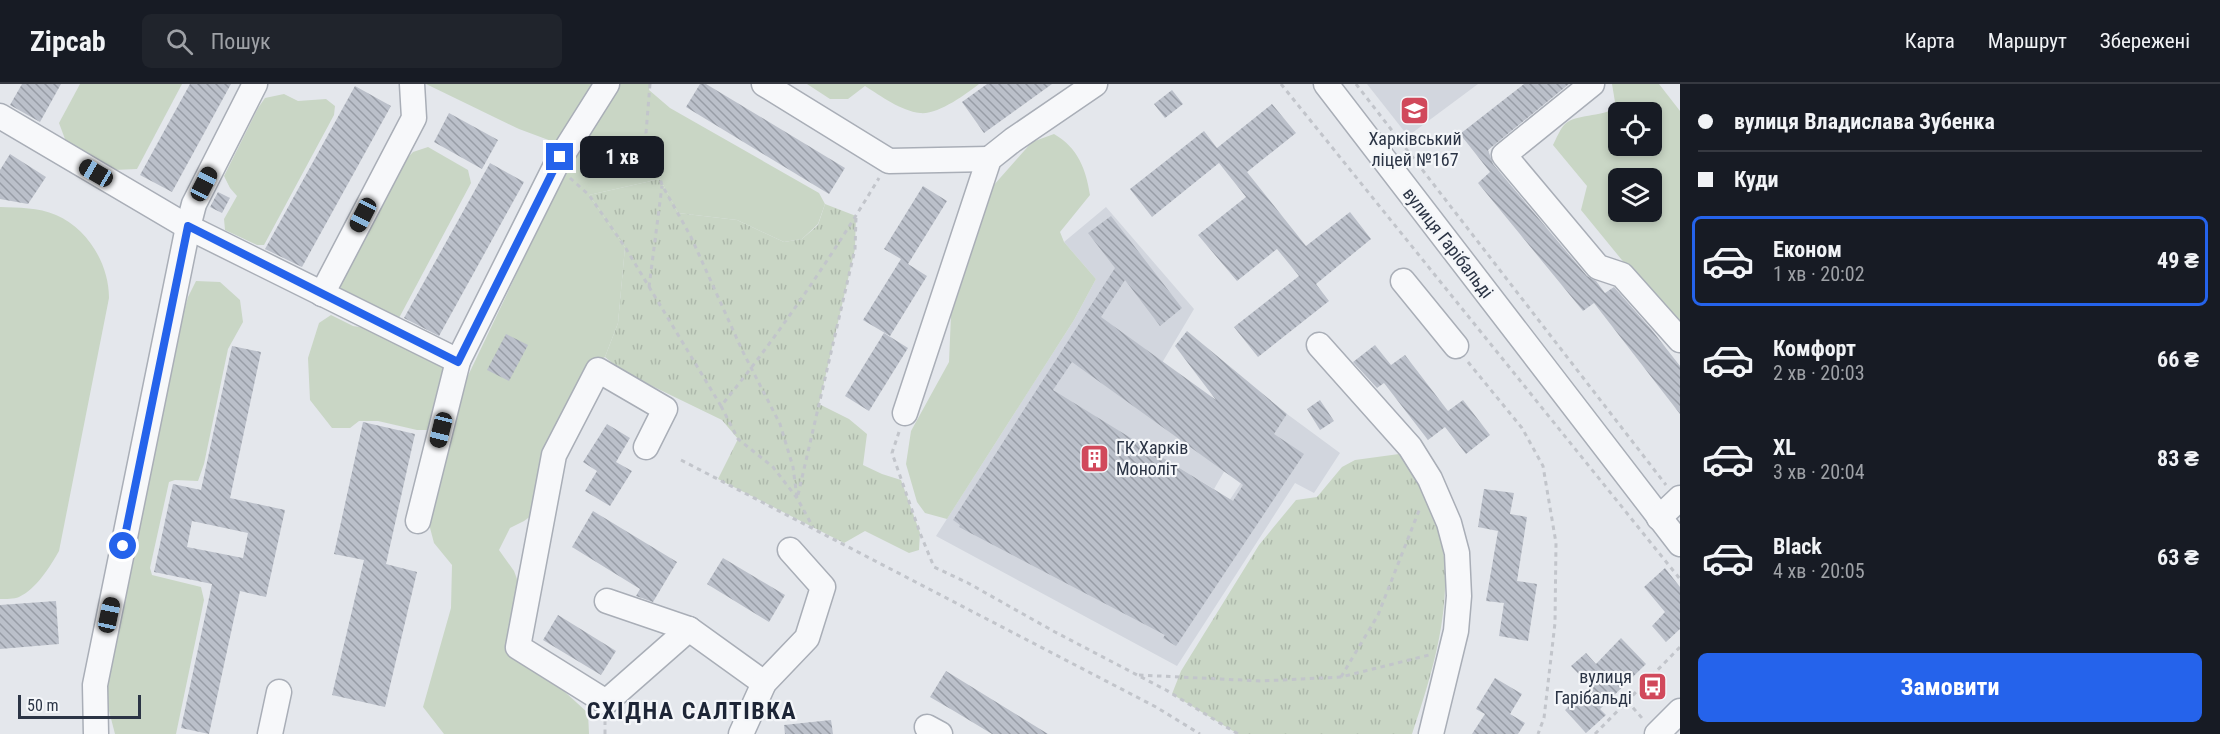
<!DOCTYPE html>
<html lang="uk">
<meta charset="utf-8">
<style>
:root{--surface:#171b24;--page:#20242c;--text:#f1f3f6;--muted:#9ea1a6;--line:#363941;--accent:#2563eb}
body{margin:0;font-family:"Roboto Condensed",sans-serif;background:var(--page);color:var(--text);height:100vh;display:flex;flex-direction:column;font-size:22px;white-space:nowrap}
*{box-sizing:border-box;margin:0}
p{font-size:20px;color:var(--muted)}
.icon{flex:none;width:33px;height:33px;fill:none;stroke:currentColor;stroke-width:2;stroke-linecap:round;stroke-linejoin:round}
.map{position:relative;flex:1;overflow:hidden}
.panel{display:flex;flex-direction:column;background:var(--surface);width:540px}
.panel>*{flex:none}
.guide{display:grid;align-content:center;height:132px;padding:0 18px;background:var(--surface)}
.controls{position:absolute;left:1608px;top:18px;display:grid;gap:12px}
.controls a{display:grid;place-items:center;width:54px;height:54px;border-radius:9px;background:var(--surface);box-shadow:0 3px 9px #0003;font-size:30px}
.scale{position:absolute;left:18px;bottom:15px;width:123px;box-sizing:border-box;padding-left:6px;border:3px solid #2b3445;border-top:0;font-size:16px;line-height:21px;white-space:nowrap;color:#2b3445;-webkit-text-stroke:4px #f4f6f9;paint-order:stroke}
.end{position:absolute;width:27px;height:27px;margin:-14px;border:8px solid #2563eb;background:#fff;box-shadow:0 0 0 3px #fff}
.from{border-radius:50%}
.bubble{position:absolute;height:42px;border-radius:9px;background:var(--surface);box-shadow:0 3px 9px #0003;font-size:20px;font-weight:700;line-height:42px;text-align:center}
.car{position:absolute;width:18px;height:36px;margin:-18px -9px;border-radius:8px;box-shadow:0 0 4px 2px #0007;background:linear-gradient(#222 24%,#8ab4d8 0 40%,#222 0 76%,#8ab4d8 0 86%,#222 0)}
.guide b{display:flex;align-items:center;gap:21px;height:57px;font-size:22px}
.guide b+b{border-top:2px solid var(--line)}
.guide i{width:15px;height:15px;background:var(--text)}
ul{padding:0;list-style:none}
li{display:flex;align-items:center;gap:18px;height:90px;margin:0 12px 9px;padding:0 6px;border:3px solid transparent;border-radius:9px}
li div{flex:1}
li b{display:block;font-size:22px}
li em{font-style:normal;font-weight:700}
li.on{border-color:var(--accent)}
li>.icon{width:54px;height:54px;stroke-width:1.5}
.button{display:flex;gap:12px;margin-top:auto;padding:12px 18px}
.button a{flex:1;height:69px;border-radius:9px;background:var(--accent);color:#fff;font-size:24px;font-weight:700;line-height:69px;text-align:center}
header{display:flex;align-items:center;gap:36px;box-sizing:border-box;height:84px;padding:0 30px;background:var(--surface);border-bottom:2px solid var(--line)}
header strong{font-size:28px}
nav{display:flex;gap:33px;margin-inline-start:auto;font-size:21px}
.search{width:420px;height:54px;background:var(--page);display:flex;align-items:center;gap:15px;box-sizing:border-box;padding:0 21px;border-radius:9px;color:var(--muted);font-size:22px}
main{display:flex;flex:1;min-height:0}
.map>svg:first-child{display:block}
.built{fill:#d2d6de}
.grass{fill:url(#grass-tufts)}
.garden{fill:#c9d6c5;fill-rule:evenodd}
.building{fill:url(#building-back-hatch);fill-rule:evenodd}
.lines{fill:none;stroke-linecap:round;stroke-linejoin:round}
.minor-casing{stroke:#a9aeb7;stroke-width:27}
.path{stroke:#c2c5cb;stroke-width:3;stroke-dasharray:4.5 4.5;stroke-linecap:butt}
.minor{stroke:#f7f8fa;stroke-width:24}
.route{stroke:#2563eb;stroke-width:8}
.labels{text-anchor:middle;stroke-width:4.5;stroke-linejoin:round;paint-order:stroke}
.poi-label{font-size:18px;fill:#2b3445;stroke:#f4f6f9}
.street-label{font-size:18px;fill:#2b3445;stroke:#f4f6f9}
.district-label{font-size:24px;font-weight:bold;letter-spacing:1.5px;fill:#1d2536;stroke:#f4f6f9}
</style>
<header>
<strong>Zipcab</strong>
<div class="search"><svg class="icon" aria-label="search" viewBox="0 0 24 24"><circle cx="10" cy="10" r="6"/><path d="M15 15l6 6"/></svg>Пошук</div>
<nav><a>Карта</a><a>Маршрут</a><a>Збережені</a></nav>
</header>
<main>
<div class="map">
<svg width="1680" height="650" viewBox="0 0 1680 650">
<defs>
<pattern id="grass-tufts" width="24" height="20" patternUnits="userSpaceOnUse" patternTransform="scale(1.5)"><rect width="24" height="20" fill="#c9d6c5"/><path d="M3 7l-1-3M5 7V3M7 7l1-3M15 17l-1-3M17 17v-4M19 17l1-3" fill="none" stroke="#adb8ab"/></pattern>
<pattern id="building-back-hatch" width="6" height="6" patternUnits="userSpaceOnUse" patternTransform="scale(1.5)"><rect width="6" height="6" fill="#bbc0ca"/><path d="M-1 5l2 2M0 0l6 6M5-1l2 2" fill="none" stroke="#989da6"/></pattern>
</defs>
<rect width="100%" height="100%" fill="#e4e7ec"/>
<g class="built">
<path d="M 1367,0 L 1478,0 L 1408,52 Z"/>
<path d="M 1106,123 L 1194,225 L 1156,289 L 1246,350 L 1214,405 L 1063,313 L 1181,489 L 1287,330 L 1340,369 L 1314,409 L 1295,399 L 1177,582 L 936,452 L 1074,236 L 1096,195 L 1064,158 Z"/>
</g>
<g class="grass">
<path d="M 660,95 L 678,129 L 737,136 L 784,158 L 802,155 L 818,141 L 825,120 L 856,132 L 855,165 L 819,320 L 849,335 L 867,350 L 863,381 L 882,390 L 901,396 L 920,449 L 919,466 L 909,469 L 865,447 L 844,459 L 718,395 L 738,355 L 722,336 L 654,303 L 620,285 L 605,273 L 618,239 L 625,163 L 589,111 Z"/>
<path d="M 1399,370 C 1410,386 1424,403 1431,421 C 1462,495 1436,578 1412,650 L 1238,650 L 1172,610 L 1181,587 L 1259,461 L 1296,416 L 1317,413 L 1342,383 L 1355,376 Z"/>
</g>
<g class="garden">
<path d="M 80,0 L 182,0 L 137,85 L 114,86 L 68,63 L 59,39 Z"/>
<path d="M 426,0 L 601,0 L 562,61 L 519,45 Z"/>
<path d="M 614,0 L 650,0 L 649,6 L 670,24 L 819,109 L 825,120 L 818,140 L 802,155 L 784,158 L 737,136 L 678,129 L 660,95 L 589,111 L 625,163 L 618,239 L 605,273 L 587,286 L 535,429 L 524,437 L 510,444 L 499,466 L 514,487 L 520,503 L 510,564 L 553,597 L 588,629 L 589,650 L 444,650 L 423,623 L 451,524 L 452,481 L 434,459 L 429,440 L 465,298 L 548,124 L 574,76 L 580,52 Z"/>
<path d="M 807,0 L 979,0 C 966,10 938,31 920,29 C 901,27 881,12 865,2 L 848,15 L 830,15 Z"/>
<path d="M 1612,0 L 1659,0 L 1680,27 L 1680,247 L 1581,126 L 1587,102 L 1553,61 C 1556,55 1560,45 1565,40 C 1576,30 1600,33 1616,24 ZM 1618,28 L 1652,28 L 1652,62 L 1618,62 ZM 1618,94 L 1652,94 L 1652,128 L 1618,128 Z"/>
<path d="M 284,10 L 298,17 L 326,15 L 335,22 L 334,31 L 264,161 L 257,161 L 225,146 L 224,135 L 237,112 L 230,104 L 224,92 L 258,24 L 265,14 Z"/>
<path d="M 1054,50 C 1078,64 1086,85 1090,111 L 1060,148 L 1064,158 L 1096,195 L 1074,236 L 947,435 L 925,429 L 917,418 L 906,380 L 911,347 L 949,278 L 951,231 L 993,102 L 1032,58 Z"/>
<path d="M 428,63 L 468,86 L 471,99 L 399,234 L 388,236 L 343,215 L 340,199 L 399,83 L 413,68 Z"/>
<path d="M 0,123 C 19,124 38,123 56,131 C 88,145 109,180 109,214 L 59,467 C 50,483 36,505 19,513 C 14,515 6,515 0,515 Z"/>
<path d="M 196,197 L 220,198 L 240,216 L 243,238 L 228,265 L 204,380 L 198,397 L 175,396 L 169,398 L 150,484 L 152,491 L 201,503 L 204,516 L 176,650 L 115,650 L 107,619 L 108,590 L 175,258 L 188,213 Z"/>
<path d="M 331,231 L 353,242 L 378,246 L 452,283 L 430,346 L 417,346 L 378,337 L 359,337 L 350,344 L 332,344 L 310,316 L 308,274 L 319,239 Z"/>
</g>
<g class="building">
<path d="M 22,0 L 61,0 L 40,38 L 10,21 Z"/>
<path d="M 190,0 L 231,0 L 172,108 L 140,91 Z"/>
<path d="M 700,0 L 706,0 L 845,84 L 829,110 L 686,23 Z"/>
<path d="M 987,0 L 1052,0 L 984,49 L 962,18 Z"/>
<path d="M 1524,0 L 1569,0 L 1488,66 L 1493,80 L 1587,192 L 1596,197 L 1605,209 L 1614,203 L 1651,245 L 1680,282 L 1680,330 L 1594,219 L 1583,227 L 1478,99 L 1490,88 L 1460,50 Z"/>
<path d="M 355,2 L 391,22 L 302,183 L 265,165 Z"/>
<path d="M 1172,6 L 1183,20 L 1165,34 L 1154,20 Z"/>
<path d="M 1272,20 L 1296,49 L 1247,88 L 1306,162 L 1350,128 L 1371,155 L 1316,200 L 1329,217 L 1258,273 L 1234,243 L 1299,192 L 1277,165 L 1237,197 L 1198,151 L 1246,113 L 1219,79 L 1152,133 L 1130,105 L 1204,47 L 1217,64 Z"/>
<path d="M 449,29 L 498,56 L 482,85 L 434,58 Z"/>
<path d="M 10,70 L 46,93 L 28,120 L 0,115 L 0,86 Z"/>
<path d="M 490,79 L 524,98 L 439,252 L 404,234 Z"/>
<path d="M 923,102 L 947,117 L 908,180 L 927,192 L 890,252 L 863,236 L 901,175 L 884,165 Z"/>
<path d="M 218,108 L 230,114 L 222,129 L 210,123 Z"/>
<path d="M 1111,132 L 1182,224 L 1160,242 L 1125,196 L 1101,233 L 1216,316 L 1175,262 L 1187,247 L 1287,330 L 1274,350 L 1304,370 L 1176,562 L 1163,554 L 1165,551 L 959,443 L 960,441 L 953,436 L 1115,184 L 1088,149 ZM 1072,278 L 1243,401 L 1233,417 L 1053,306 Z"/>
<path d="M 884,249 L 908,264 L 869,327 L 845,312 Z"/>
<path d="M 506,250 L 528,261 L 509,297 L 487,286 Z"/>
<path d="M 1375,261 L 1391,281 L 1405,271 L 1448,327 L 1463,316 L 1490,351 L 1466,370 L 1445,343 L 1428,356 L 1384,299 L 1377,304 L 1353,278 Z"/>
<path d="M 232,262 L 261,268 L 230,414 L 285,426 L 266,513 L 240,507 L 209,650 L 181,644 L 212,500 L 154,488 L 173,400 L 201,406 ZM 192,437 L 248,449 L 243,474 L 187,463 Z"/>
<path d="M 1320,316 L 1334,337 L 1320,346 L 1307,325 Z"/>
<path d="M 363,338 L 415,350 L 386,480 L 417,488 L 385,623 L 332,611 L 364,476 L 334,470 Z"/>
<path d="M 607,340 L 630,354 L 616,378 L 632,387 L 610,422 L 585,407 L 597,387 L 583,378 Z"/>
<path d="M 1484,405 L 1514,409 L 1510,430 L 1527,433 L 1517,497 L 1537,500 L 1528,557 L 1499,552 L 1504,519 L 1486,517 L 1498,447 L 1478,443 Z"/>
<path d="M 593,427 L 677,478 L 653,518 L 636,512 L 640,505 L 572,463 Z"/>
<path d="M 723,474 L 785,511 L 769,538 L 707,500 Z"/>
<path d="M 1665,484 L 1680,503 L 1680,545 L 1666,558 L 1652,542 L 1665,528 L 1644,503 Z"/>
<path d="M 56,517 L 59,560 L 0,565 L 0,521 Z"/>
<path d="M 558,531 L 616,567 L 601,591 L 543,556 Z"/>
<path d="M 1621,554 L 1646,580 L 1600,625 L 1606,631 L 1586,649 L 1565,626 L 1590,602 L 1571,582 L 1586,569 L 1596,580 Z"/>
<path d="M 946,587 L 1048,650 L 992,650 L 954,627 L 930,613 Z"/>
<path d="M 1495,594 L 1522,610 L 1510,630 L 1525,639 L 1518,650 L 1472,650 L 1485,630 L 1476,625 Z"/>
<path d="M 831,636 L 833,650 L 785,650 L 784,641 Z"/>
</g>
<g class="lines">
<defs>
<g id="minor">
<path d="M 764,0 L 889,77 L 989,75"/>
<path d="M 1326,0 L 1680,460"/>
<path d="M 1592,0 L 1504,71 L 1598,183 L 1622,191 L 1680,256"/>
<path d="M 0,32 L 188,143 L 458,277"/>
<path d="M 1403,197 L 1456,262"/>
<path d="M 322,210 L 414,34 L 412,0"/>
<path d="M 1319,261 L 1410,363 L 1430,395 L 1449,439 L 1457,469 L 1459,512 L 1456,547 L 1431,650"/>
<path d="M 905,329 L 989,75 L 1013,56 L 1095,0"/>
<path d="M 646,363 L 665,325 L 598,286 L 554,371 L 518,563 L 606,618 L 689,545 L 764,599"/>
<path d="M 1659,434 L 1680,414"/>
<path d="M 418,437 L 458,277 L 556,81 L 607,0"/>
<path d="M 607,517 L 689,545"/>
<path d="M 927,643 L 940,650"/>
<path d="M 96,650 L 95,601 L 188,143 L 194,120 L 255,0"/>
<path d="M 270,650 L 279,608"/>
<path d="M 741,650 L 764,599 L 807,554 L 823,503 L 790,466"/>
<path d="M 1657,650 L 1680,627"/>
</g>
</defs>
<use href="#minor" class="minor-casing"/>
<g class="path">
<path d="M 650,0 L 646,49 L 662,101 L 691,153 L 742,266 L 780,340 L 793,383 L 797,414"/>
<path d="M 1281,0 L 1680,495"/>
<path d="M 1356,0 L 1666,401"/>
<path d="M 570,94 L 589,111 L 625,163 L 721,322 C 779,251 832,172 879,94"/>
<path d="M 649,203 L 662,102"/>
<path d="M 1468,278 L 1522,344 L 1543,382 L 1556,459 L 1555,539 L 1544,634 L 1538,650"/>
<path d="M 721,322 L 738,355 L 773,383 L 797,414 L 813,443"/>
<path d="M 899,348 L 892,369 L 920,449 L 934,483 L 968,499 L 1055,548 L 1166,606 L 1238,650"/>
<path d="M 681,376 L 1156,623 L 1200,650"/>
<path d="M 798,411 L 855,165 L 856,133"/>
<path d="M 1139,591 L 1261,597 L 1341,593 L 1429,571"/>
<path d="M 1341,593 L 1378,531 L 1420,424"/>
<path d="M 1627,617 L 1642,634"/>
<path d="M 605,650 L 605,637"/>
<path d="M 1595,650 L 1680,563"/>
</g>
<use href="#minor" class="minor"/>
</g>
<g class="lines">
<path class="route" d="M 123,462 L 188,142 L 458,278 L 560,73"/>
</g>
<defs>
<symbol id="school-square" viewBox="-11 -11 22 22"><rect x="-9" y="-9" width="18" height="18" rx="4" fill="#d1495b" stroke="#f4f6f9"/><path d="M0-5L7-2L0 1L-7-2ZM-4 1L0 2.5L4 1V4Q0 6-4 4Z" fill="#fff"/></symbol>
<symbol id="building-square" viewBox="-11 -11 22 22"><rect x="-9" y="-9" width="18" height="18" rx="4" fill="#d1495b" stroke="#f4f6f9"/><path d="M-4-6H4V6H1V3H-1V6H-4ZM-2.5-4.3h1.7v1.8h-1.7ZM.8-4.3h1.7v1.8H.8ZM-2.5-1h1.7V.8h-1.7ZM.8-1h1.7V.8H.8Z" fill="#fff"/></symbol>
<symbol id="bus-square" viewBox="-11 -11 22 22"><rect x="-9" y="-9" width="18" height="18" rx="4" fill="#d1495b" stroke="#f4f6f9"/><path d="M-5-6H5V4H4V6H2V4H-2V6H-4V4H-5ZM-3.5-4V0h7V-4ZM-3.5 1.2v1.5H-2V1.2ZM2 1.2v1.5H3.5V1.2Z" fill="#fff"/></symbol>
</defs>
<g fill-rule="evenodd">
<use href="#school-square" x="1398" y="10" width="33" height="33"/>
<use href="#building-square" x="1078" y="358" width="33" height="33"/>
<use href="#bus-square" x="1636" y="586" width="33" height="33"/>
</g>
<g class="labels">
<g class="poi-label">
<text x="1415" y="61">Харківський<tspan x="1415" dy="21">ліцей №167</tspan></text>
<text x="1116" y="370" text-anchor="start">ГК Харків<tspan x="1116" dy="21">Моноліт</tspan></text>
<text x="1632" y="599" text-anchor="end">вулиця<tspan x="1632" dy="21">Гарібальді</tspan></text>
</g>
<g class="street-label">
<text transform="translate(1448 159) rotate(52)" y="6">вулиця Гарібальді</text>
</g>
<g class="district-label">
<text x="692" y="635">СХІДНА САЛТІВКА</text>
</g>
</g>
</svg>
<div class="controls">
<a><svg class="icon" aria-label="locate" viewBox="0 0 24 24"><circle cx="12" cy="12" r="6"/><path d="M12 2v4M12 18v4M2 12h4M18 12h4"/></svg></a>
<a><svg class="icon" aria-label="layers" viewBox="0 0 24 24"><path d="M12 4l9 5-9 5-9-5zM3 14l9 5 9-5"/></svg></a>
</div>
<div class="scale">50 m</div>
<i class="end from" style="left:123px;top:462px"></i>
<i class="end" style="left:560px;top:73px"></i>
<div class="bubble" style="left:580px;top:52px;width:84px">1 хв</div>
<i class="car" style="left:96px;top:89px;rotate:300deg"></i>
<i class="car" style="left:204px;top:100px;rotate:27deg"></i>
<i class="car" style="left:363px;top:131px;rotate:207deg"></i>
<i class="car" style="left:441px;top:346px;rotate:194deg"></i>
<i class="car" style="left:109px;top:531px;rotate:12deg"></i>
</div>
<section class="panel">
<div class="guide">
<b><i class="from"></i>вулиця Владислава Зубенка</b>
<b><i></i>Куди</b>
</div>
<ul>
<li class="on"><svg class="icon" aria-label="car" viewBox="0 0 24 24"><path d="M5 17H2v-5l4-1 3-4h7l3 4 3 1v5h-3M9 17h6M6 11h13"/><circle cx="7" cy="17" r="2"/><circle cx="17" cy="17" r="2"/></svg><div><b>Економ</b><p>1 хв · 20:02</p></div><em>49 ₴</em></li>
<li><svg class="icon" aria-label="car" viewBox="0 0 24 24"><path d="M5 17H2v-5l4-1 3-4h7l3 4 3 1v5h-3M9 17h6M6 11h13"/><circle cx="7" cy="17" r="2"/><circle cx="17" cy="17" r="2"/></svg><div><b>Комфорт</b><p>2 хв · 20:03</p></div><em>66 ₴</em></li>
<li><svg class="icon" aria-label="car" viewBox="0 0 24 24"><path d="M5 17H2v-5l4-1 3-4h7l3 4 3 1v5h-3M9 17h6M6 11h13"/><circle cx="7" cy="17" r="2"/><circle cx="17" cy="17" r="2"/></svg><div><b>XL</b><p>3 хв · 20:04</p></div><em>83 ₴</em></li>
<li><svg class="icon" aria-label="car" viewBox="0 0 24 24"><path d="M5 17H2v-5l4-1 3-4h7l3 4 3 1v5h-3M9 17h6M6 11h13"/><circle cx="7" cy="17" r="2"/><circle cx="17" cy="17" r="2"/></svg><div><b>Black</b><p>4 хв · 20:05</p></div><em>63 ₴</em></li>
</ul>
<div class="button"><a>Замовити</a></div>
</section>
</main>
